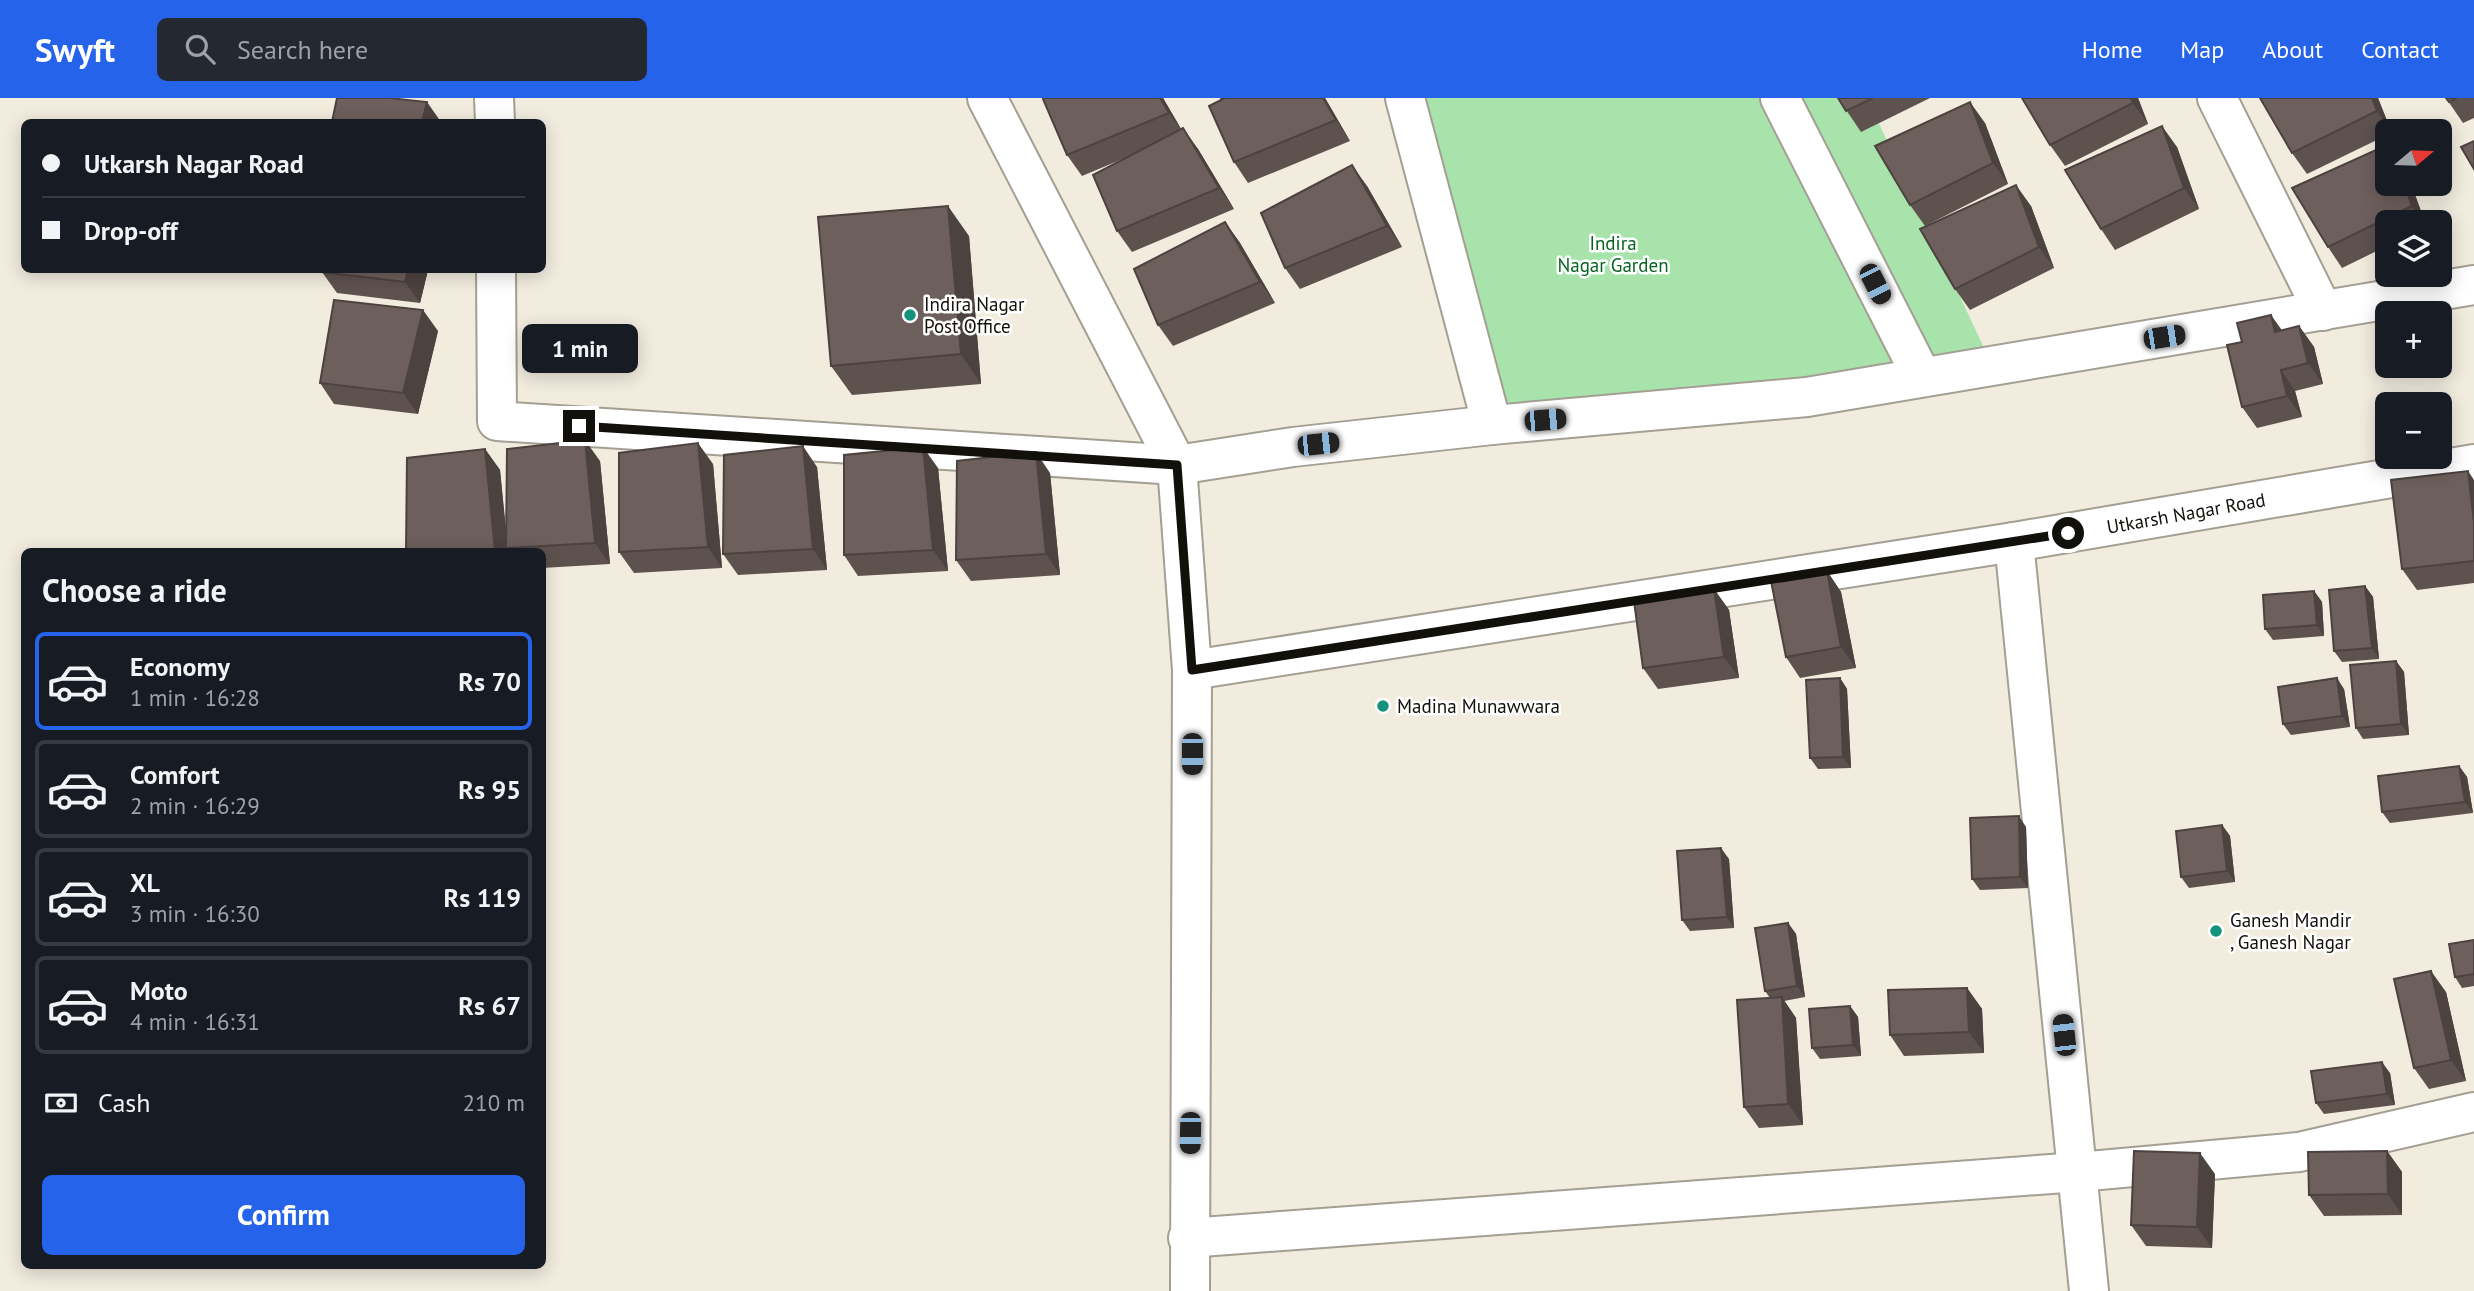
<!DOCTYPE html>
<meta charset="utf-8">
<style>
:root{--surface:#171b24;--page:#242831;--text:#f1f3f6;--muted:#9ea1a6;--line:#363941;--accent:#2563eb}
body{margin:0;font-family:"PT Sans",sans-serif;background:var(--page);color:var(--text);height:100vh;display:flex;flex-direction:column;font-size:26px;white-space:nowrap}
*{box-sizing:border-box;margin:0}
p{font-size:23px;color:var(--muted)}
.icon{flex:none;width:38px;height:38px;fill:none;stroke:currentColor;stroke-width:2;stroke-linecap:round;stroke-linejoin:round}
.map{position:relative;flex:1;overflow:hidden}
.sheet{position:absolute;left:21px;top:450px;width:525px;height:721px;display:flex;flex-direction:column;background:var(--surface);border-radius:10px;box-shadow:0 4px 18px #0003}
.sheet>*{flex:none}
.hud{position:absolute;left:21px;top:21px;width:525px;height:154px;border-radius:10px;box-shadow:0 4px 18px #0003;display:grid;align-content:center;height:154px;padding:0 21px;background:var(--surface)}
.needle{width:46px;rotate:71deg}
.tools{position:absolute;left:2375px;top:21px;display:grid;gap:14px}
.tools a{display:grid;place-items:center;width:77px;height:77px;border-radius:10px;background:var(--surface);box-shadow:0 4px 18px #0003;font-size:35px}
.end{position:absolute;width:32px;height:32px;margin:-16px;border:9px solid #12100b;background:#fff;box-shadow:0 0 0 4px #fff}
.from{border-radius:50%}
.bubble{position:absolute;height:49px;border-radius:10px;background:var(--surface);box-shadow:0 4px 18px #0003;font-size:23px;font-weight:800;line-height:49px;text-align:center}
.car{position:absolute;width:21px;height:42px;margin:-21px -10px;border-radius:9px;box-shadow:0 0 5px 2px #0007;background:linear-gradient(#222 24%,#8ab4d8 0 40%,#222 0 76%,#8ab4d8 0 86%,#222 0)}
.hud b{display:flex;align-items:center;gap:24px;height:66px;font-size:26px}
.hud b+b{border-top:2px solid var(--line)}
.hud i{width:18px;height:18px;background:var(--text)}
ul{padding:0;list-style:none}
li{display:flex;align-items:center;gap:21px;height:98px;margin:0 14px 10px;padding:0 7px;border:4px solid var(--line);border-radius:10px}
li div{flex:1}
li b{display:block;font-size:26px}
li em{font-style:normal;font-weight:800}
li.active{border-color:var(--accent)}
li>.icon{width:63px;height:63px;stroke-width:1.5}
h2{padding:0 21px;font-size:32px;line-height:84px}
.pay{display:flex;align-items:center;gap:18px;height:77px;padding:0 21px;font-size:26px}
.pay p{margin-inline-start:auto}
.action{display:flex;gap:14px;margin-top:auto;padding:14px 21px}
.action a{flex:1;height:80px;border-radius:10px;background:var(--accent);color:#fff;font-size:28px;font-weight:800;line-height:80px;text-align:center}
header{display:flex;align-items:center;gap:42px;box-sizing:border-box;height:98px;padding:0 35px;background:var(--accent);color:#fff}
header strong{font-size:33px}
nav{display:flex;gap:38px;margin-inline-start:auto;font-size:24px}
.search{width:490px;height:63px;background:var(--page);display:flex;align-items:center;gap:18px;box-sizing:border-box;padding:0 24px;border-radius:10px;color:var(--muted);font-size:26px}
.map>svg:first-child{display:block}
.green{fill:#a8e3ac}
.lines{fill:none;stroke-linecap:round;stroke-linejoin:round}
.street-casing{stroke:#a49f93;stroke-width:42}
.street{stroke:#fff;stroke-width:38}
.wall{fill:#5e524f}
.shaded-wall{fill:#4c4240}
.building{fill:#6d5f5c;stroke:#4c4240;stroke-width:2}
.route{stroke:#12100b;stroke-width:9}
.poi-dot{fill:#13937b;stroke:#fff;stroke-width:2.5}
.labels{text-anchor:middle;stroke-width:5;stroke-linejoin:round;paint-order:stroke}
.park-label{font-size:19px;fill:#076521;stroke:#fff}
.poi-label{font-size:19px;fill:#12100b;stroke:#fff;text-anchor:start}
.street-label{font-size:19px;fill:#12100b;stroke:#fff}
</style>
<header>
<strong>Swyft</strong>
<div class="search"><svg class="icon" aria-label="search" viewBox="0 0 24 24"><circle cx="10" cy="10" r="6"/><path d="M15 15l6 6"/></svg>Search here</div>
<nav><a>Home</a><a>Map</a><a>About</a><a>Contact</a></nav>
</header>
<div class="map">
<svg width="2474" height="1193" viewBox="0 0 2474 1193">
<rect width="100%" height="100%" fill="#f1ecde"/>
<path class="green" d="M 1405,0 L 1867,0 L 1992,267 L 1492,327 Z"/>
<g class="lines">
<defs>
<g id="street">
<path d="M 494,0 L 495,24"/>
<path d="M 987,0 L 1177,367 L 1192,572 L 1190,1193"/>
<path d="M 1405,0 L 1492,327"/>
<path d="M 1780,0 L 1922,279"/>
<path d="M 2217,0 L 2323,213"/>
<path d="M 496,172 L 497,323 L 1177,367 L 1293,349 L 1492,327 L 1807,299 L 2474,187"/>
<path d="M 2014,444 L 2089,1193"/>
<path d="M 1192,572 L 2014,444 L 2474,366"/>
<path d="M 1188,1140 L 2078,1074 L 2299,1054 L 2474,1014"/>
</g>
</defs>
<use href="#street" class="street-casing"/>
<use href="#street" class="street"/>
</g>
<g class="wall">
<path d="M 1163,0 L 1181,31 L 1198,51 L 1234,111 L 1132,154 L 1117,133 L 1125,60 L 1082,78 L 1067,57 Z"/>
<path d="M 1220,0 L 1325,0 L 1350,43 L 1248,85 L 1234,64 Z"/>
<path d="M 1838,0 L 1930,0 L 1861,34 Z"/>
<path d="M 2022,0 L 2138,0 L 2148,26 L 2065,68 L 2050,47 Z"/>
<path d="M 2378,0 L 2391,33 L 2387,33 L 2387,37 L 2307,76 L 2292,55 Z"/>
<path d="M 2446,0 L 2474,0 L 2474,20 L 2463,25 Z"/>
<path d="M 1985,25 L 2008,86 L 1925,128 L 1910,107 Z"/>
<path d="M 2177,49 L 2199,111 L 2115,152 L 2101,131 Z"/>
<path d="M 2411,86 L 2425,124 L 2387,124 L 2387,148 L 2342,170 L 2328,149 Z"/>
<path d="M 1367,88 L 1402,149 L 1300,191 L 1285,170 Z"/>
<path d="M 2031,108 L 2054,170 L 1970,212 L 1955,191 Z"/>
<path d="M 1225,124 L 1240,145 L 1275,205 L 1173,248 L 1158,227 Z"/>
<path d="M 969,138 L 981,286 L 852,297 L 831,268 Z"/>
<path d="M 428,172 L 420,205 L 337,195 L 322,174 Z"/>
<path d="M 2299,228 L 2314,249 L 2323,286 L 2295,293 L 2302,319 L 2257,330 L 2242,309 L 2242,244 Z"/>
<path d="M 438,233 L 418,316 L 334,306 L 320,285 Z"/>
<path d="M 485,351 L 500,372 L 506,437 L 600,363 L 610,466 L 542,470 L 542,453 L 406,453 Z"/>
<path d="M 713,366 L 722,470 L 634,475 L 619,454 Z"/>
<path d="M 817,369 L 827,472 L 738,477 L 723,456 Z"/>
<path d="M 938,370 L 948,473 L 858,478 L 844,457 Z"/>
<path d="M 1050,375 L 1060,477 L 971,483 L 956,462 Z"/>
<path d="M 2474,382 L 2474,485 L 2417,492 L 2402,471 Z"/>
<path d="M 1827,473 L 1841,494 L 1856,570 L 1800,580 L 1786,559 Z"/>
<path d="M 2365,488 L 2373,499 L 2379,561 L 2342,564 L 2334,553 Z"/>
<path d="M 1714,491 L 1729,512 L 1739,580 L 1658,591 L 1643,570 Z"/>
<path d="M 2314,493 L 2322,504 L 2324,538 L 2273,542 L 2265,531 Z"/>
<path d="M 2396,563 L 2404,574 L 2409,637 L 2363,641 L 2356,630 Z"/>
<path d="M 1840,580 L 1847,591 L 1851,670 L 1818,671 L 1810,660 Z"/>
<path d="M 2344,591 L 2350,629 L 2291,637 L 2283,626 Z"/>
<path d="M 2459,668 L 2467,679 L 2473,715 L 2390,725 L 2382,714 Z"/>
<path d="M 2222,727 L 2230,738 L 2235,784 L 2189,790 L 2181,779 Z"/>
<path d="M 2026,729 L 2028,790 L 1980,792 L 1972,781 Z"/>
<path d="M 1729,761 L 1734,830 L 1690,833 L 1682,822 Z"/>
<path d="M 1788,825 L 1796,836 L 1805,899 L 1784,903 L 1796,920 L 1803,1027 L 1759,1030 L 1744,1009 L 1770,900 L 1765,893 Z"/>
<path d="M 2474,842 L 2474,888 L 2462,890 L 2455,879 Z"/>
<path d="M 1967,890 L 1982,911 L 1984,955 L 1904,958 L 1890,937 Z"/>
<path d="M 2446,894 L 2466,983 L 2429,991 L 2414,970 Z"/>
<path d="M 1850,908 L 1858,919 L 1861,958 L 1820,961 L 1812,950 Z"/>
<path d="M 2390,975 L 2395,1007 L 2324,1016 L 2316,1005 Z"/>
<path d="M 2387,1053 L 2402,1074 L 2402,1117 L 2324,1118 L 2309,1097 Z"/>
<path d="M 2215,1076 L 2212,1150 L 2146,1148 L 2131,1127 Z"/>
</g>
<g class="shaded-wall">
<path d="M 1160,0 L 1163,0 L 1184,36 L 1169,15 Z"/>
<path d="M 1323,0 L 1325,0 L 1350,43 L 1336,22 Z"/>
<path d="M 2131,0 L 2138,0 L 2148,26 L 2133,5 Z"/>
<path d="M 2372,0 L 2378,0 L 2391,33 L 2377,13 Z"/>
<path d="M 427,4 L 441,24 L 422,24 Z"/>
<path d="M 1970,4 L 1985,25 L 2008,86 L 1993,65 Z"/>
<path d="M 2162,28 L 2177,49 L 2199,111 L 2184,90 Z"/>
<path d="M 1183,30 L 1198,51 L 1234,111 L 1219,90 Z"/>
<path d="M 1352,67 L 1367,88 L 1402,149 L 1387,128 Z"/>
<path d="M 2404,86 L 2411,86 L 2425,124 L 2424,124 L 2412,108 Z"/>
<path d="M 2016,87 L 2031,108 L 2054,170 L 2039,149 Z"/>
<path d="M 948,108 L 969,138 L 981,286 L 961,256 Z"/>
<path d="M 1225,124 L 1240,145 L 1275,205 L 1260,184 Z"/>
<path d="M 408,172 L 428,172 L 420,205 L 405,184 Z"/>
<path d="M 423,212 L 438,233 L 418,316 L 403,295 Z"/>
<path d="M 2271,217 L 2286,238 L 2275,234 Z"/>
<path d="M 2299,228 L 2314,249 L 2323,286 L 2308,265 Z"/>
<path d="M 2281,272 L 2295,293 L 2302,319 L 2287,298 Z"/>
<path d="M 585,342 L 600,363 L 610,466 L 595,445 Z"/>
<path d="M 698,345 L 713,366 L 722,470 L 708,449 Z"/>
<path d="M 803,348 L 817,369 L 827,472 L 813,451 Z"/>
<path d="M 923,349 L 938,370 L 948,473 L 933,452 Z"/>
<path d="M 485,351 L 500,372 L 508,450 L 506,450 L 508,453 L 495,453 Z"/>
<path d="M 1036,354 L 1050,375 L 1060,477 L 1046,456 Z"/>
<path d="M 2468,373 L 2474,382 L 2474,425 Z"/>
<path d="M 1827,473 L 1841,494 L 1856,570 L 1841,549 Z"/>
<path d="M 2365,488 L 2373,499 L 2379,561 L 2372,550 Z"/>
<path d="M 1714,491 L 1729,512 L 1739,580 L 1724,559 Z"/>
<path d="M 2314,493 L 2322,504 L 2324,538 L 2317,527 Z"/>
<path d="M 2396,563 L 2404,574 L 2409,637 L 2401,626 Z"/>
<path d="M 1840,580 L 1847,591 L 1851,670 L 1843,659 Z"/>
<path d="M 2337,580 L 2344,591 L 2350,629 L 2342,618 Z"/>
<path d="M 2459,668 L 2467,679 L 2473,715 L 2465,704 Z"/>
<path d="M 2019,718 L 2026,729 L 2028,790 L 2020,779 Z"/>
<path d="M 2222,727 L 2230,738 L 2235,784 L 2227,773 Z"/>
<path d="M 1721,750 L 1729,761 L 1734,830 L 1727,819 Z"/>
<path d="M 1788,825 L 1796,836 L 1805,899 L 1797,888 Z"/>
<path d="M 2431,873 L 2446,894 L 2466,983 L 2451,962 Z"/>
<path d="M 1967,890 L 1982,911 L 1984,955 L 1969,934 Z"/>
<path d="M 1782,899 L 1796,920 L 1803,1027 L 1788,1006 Z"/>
<path d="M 1850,908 L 1858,919 L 1861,958 L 1853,947 Z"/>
<path d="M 2382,964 L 2390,975 L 2395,1007 L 2387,996 Z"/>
<path d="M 2387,1053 L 2402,1074 L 2402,1117 L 2388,1096 Z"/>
<path d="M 2200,1055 L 2215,1076 L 2212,1150 L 2197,1129 Z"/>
</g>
<g class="building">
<path d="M 337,0 L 389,0 L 427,4 L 422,24 L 332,24 Z"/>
<path d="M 1044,0 L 1160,0 L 1169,15 L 1067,57 L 1043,1 Z"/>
<path d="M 1225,0 L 1323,0 L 1336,22 L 1234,64 L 1209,8 Z"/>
<path d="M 1838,0 L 1873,0 L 1846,13 Z"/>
<path d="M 2022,0 L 2131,0 L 2133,5 L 2050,47 Z"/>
<path d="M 2260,0 L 2372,0 L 2377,13 L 2292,55 Z"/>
<path d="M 2446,0 L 2457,0 L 2449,4 Z"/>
<path d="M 1970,4 L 1993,65 L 1910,107 L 1875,48 Z"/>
<path d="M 2162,28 L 2184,90 L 2101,131 L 2065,72 Z"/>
<path d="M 1183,30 L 1219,90 L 1117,133 L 1093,77 Z"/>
<path d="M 2474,43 L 2474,71 L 2461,49 Z"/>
<path d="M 2387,47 L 2387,86 L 2404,86 L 2412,108 L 2328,149 L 2292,90 Z"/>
<path d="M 1352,67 L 1387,128 L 1285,170 L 1261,115 Z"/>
<path d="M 2016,87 L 2039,149 L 1955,191 L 1920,131 Z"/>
<path d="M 948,108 L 961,256 L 831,268 L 818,119 Z"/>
<path d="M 1225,124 L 1260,184 L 1158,227 L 1134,171 Z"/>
<path d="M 322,172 L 408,172 L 405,184 L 322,174 Z"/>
<path d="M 334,202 L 423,212 L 403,295 L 320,285 Z"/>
<path d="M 2271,217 L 2275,234 L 2299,228 L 2308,265 L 2281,272 L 2287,298 L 2242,309 L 2227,247 L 2242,244 L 2237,225 Z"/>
<path d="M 585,342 L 595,445 L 506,450 L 507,351 Z"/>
<path d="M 698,345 L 708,449 L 619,454 L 619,355 Z"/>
<path d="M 803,348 L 813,451 L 723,456 L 724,357 Z"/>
<path d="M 923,349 L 933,452 L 844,457 L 844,357 Z"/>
<path d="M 485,351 L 495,453 L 406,453 L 407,360 Z"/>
<path d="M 1036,354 L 1046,456 L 956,462 L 957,363 Z"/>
<path d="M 2468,373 L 2474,425 L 2474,463 L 2402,471 L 2391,382 Z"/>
<path d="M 1827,473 L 1841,549 L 1786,559 L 1771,483 Z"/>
<path d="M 2365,488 L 2372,550 L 2334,553 L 2329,492 Z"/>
<path d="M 1714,491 L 1724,559 L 1643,570 L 1634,503 Z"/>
<path d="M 2314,493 L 2317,527 L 2265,531 L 2263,497 Z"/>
<path d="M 2396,563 L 2401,626 L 2356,630 L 2350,567 Z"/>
<path d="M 1840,580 L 1843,659 L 1810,660 L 1806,582 Z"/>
<path d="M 2337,580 L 2342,618 L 2283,626 L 2278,589 Z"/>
<path d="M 2459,668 L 2465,704 L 2382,714 L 2378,678 Z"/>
<path d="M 2019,718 L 2020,779 L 1972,781 L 1970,720 Z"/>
<path d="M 2222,727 L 2227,773 L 2181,779 L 2176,733 Z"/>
<path d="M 1721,750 L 1727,819 L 1682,822 L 1677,753 Z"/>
<path d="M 1788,825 L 1797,888 L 1765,893 L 1755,830 Z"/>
<path d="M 2474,842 L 2474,876 L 2455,879 L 2449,846 Z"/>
<path d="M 2431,873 L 2451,962 L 2414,970 L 2394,881 Z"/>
<path d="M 1967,890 L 1969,934 L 1890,937 L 1888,892 Z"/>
<path d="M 1782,899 L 1788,1006 L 1744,1009 L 1737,902 Z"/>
<path d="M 1850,908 L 1853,947 L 1812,950 L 1809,911 Z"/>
<path d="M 2382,964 L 2387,996 L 2316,1005 L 2311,973 Z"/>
<path d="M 2134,1053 L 2200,1055 L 2197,1129 L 2131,1127 Z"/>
<path d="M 2387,1053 L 2388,1096 L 2309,1097 L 2308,1054 Z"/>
</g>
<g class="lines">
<path class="route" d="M 579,328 L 1177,367 L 1192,572 L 2068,435"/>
</g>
<g class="poi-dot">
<circle cx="910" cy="217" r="7"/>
<circle cx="1383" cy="608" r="7"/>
<circle cx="2216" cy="833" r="7"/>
</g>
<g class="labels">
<g class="park-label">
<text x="1613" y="152">Indira<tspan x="1613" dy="22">Nagar Garden</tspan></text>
</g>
<g class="poi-label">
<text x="924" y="213">Indira Nagar<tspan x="924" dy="22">Post Office</tspan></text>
<text x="1397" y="615">Madina Munawwara</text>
<text x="2230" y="829">Ganesh Mandir<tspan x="2230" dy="22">, Ganesh Nagar</tspan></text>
</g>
<g class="street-label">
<text transform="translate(2186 415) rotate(-10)" y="7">Utkarsh Nagar Road</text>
</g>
</g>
</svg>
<div class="tools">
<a><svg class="needle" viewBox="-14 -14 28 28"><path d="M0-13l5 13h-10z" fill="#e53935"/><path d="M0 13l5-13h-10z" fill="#9ea1a6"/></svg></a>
<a><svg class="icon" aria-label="layers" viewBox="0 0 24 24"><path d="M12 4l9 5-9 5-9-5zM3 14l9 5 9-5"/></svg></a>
<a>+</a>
<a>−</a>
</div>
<i class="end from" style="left:2068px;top:435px"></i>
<i class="end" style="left:579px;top:328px"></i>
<div class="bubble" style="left:522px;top:226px;width:116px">1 min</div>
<i class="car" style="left:1875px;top:186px;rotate:153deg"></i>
<i class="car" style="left:2164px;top:239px;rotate:81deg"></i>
<i class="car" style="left:1545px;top:322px;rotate:85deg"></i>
<i class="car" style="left:1318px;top:346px;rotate:84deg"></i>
<i class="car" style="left:1192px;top:656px;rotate:180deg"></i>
<i class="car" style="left:2064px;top:937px;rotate:354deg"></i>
<i class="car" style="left:1190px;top:1035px;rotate:181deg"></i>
<div class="hud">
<b><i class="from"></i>Utkarsh Nagar Road</b>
<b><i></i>Drop-off</b>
</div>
<section class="sheet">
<h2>Choose a ride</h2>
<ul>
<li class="active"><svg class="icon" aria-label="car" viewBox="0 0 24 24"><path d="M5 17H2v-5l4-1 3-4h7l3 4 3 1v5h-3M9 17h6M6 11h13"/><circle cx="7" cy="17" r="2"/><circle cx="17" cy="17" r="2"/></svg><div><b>Economy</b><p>1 min · 16:28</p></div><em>Rs 70</em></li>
<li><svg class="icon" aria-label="car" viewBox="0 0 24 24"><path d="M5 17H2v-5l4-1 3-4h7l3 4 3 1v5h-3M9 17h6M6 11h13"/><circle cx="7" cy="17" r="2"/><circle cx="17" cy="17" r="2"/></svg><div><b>Comfort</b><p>2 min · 16:29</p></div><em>Rs 95</em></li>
<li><svg class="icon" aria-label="car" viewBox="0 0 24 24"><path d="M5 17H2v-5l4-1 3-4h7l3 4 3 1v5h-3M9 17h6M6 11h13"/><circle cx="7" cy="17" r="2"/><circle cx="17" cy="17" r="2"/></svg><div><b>XL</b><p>3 min · 16:30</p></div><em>Rs 119</em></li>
<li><svg class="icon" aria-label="car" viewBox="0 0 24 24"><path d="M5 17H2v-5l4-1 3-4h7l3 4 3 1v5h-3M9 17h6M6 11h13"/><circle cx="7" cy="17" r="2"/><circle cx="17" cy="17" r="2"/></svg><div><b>Moto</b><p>4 min · 16:31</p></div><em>Rs 67</em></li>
</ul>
<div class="pay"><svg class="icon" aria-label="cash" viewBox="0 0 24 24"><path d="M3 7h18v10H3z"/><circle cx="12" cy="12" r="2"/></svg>Cash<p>210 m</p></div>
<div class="action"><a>Confirm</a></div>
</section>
</div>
